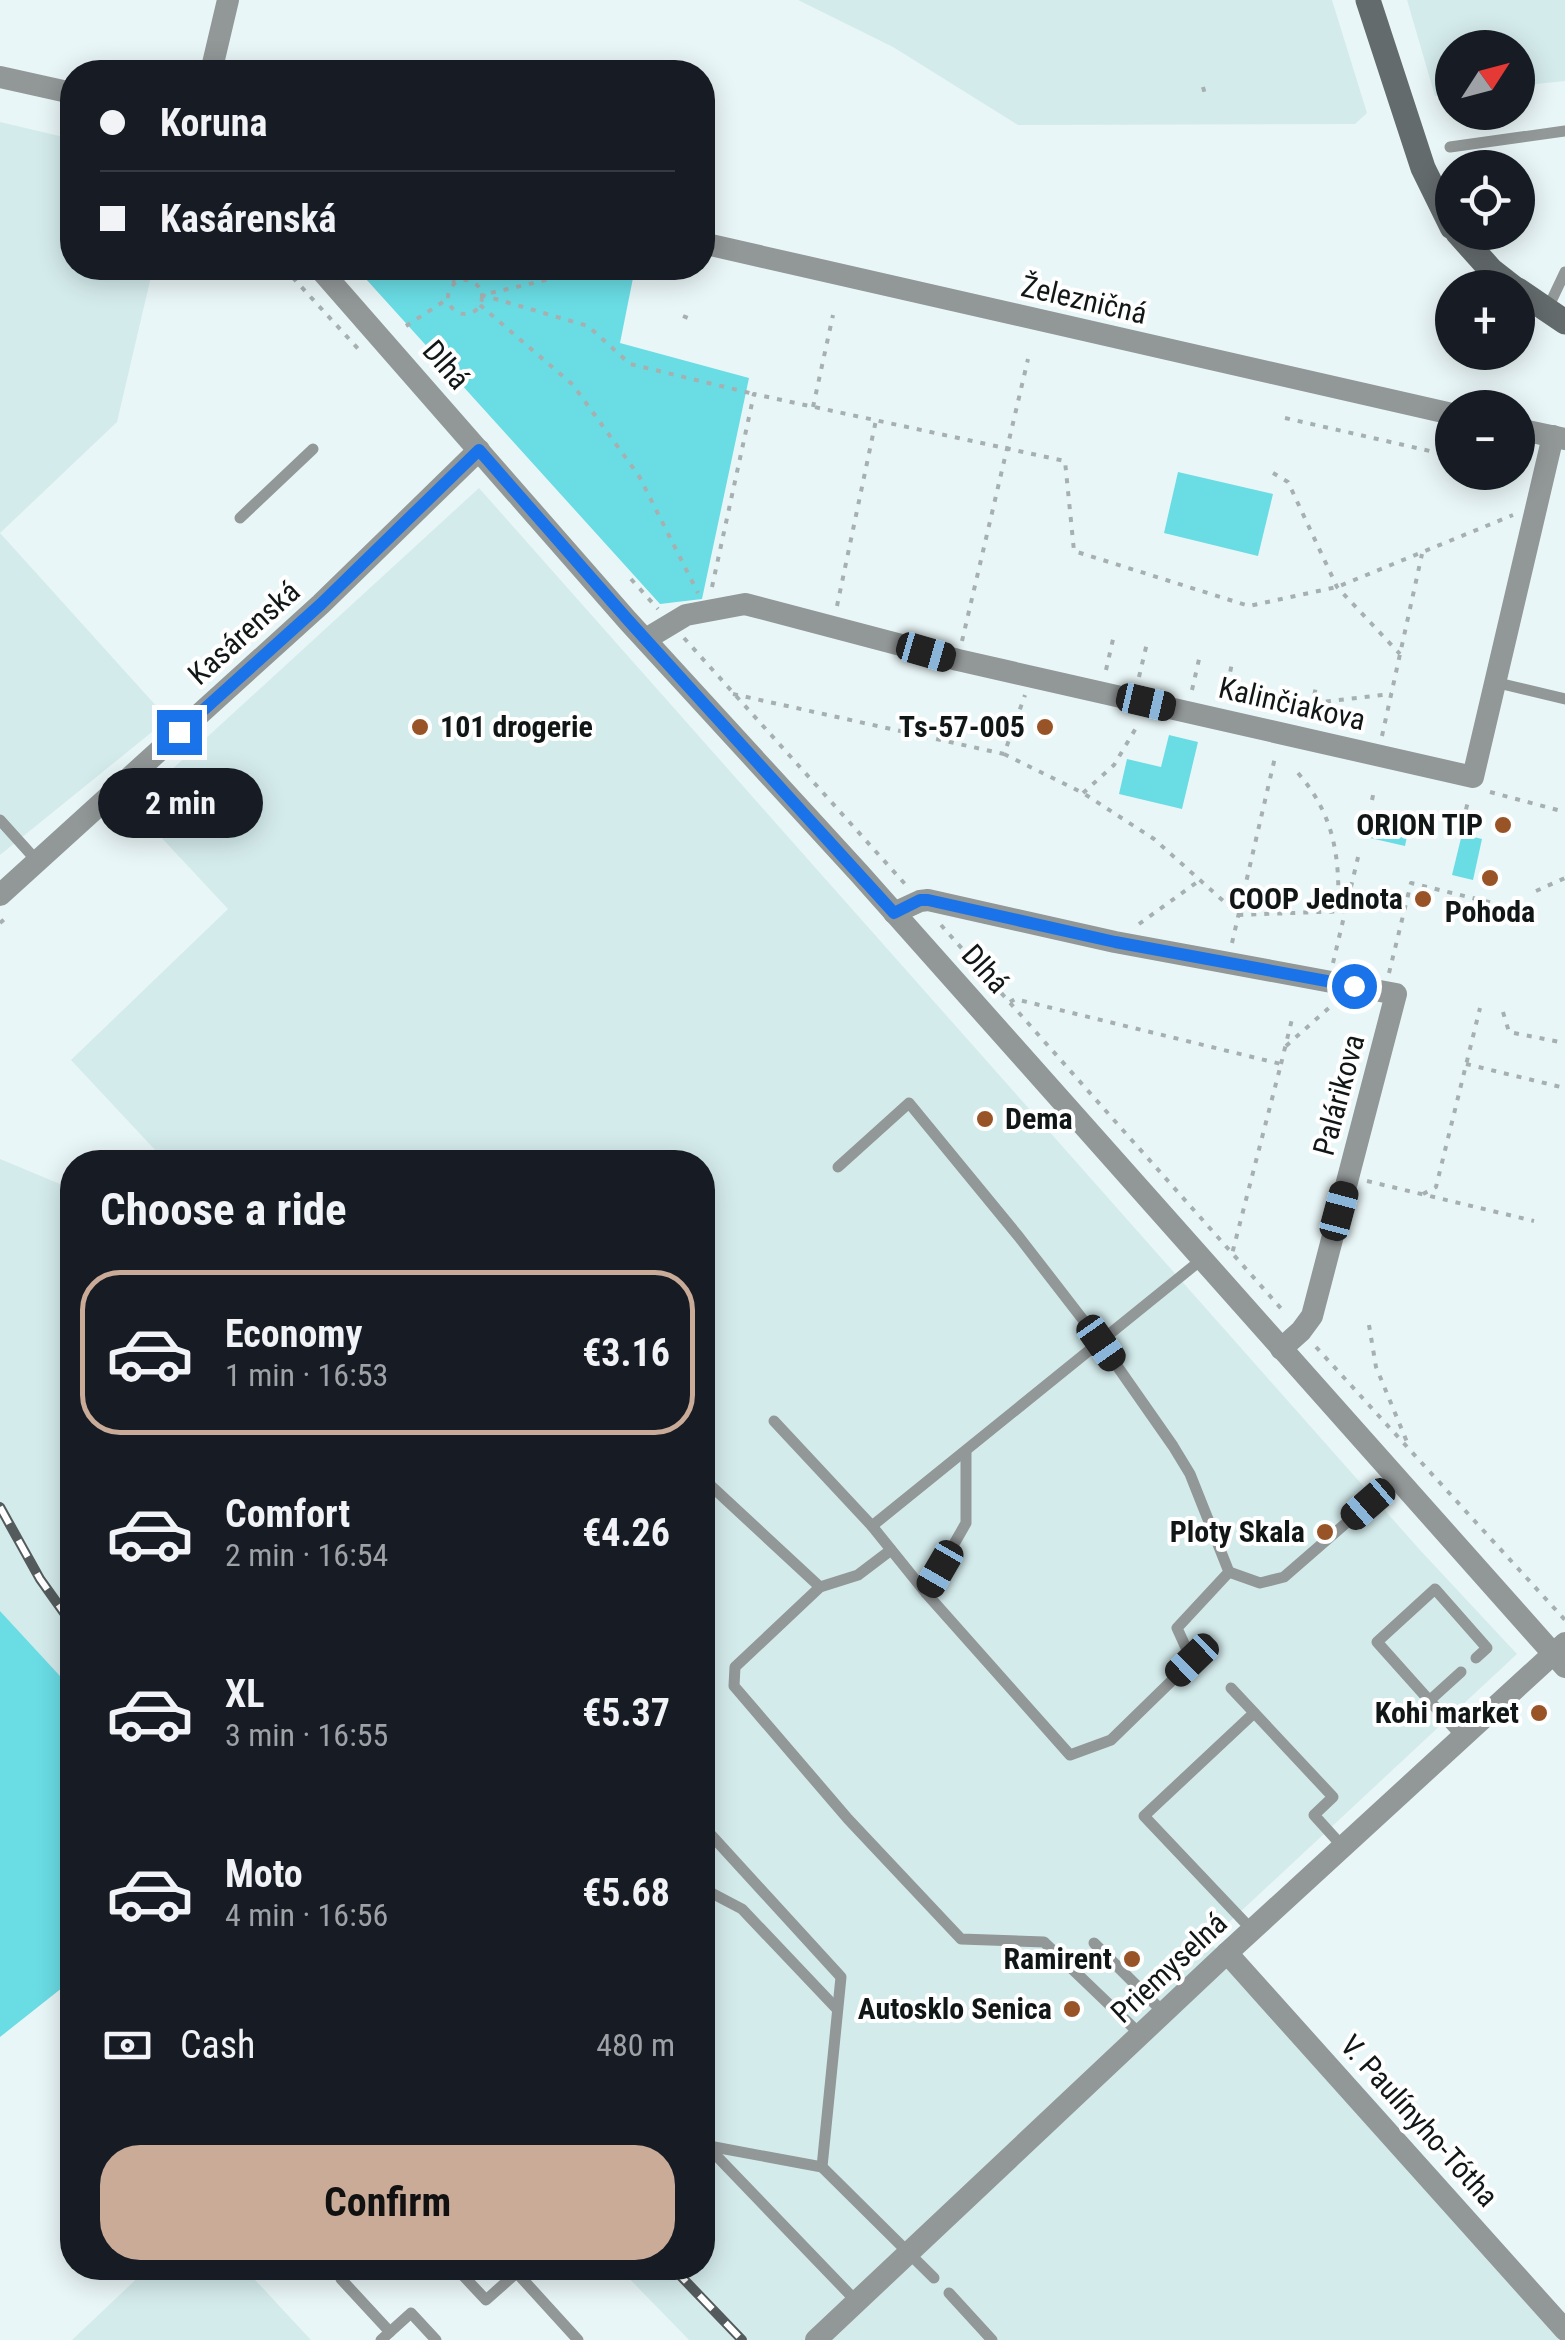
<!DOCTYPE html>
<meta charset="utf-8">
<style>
:root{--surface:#171b24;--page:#242831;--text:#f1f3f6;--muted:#9ea1a6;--line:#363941;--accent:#c9ab98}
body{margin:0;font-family:"Roboto Condensed",sans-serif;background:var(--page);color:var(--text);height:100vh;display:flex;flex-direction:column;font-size:38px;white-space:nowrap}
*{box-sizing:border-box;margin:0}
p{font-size:32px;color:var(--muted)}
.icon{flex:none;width:55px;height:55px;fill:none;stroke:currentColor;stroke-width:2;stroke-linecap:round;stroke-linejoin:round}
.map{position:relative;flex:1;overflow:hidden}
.details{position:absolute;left:60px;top:1150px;width:655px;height:1130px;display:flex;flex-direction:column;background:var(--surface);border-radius:40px;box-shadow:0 5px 25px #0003}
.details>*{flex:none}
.top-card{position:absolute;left:60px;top:60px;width:655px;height:220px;border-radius:40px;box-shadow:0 5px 25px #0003;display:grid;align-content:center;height:220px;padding:0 40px;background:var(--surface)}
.needle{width:65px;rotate:54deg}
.fabs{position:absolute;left:1435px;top:30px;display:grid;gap:20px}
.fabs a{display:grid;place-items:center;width:100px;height:100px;border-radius:50%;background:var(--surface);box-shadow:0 5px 25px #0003;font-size:50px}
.end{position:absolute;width:45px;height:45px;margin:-22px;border:12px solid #1a73e8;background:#fff;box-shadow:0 0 0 5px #fff}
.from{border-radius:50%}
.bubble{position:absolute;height:70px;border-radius:35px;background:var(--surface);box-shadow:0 5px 25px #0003;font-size:32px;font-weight:700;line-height:70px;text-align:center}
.car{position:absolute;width:30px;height:60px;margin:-30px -15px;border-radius:12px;box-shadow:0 0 8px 2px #0007;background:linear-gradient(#222 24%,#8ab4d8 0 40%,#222 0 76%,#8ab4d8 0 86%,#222 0)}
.top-card b{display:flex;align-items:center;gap:35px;height:95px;font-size:38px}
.top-card b+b{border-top:2px solid var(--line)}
.top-card i{width:25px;height:25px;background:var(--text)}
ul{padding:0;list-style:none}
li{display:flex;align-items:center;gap:30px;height:165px;margin:0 20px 15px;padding:0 20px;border:5px solid transparent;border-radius:40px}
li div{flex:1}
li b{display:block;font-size:38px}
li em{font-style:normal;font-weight:700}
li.active{border-color:var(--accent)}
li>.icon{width:90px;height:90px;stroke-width:1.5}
h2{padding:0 40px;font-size:45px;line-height:120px}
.pay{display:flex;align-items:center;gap:25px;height:110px;padding:0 40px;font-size:38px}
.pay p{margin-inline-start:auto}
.button{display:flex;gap:20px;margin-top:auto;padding:20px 40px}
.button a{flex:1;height:115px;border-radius:40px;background:var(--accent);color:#111;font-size:40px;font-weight:700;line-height:115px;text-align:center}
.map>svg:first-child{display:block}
.built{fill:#d4ebec}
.green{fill:#6adce4}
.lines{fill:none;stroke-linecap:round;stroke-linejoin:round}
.path{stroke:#a6b0b1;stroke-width:4;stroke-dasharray:5 8;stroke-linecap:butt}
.service{stroke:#929797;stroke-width:11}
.minor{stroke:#929797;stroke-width:22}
.secondary{stroke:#646b6c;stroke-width:25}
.rail-casing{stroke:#545b5c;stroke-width:10}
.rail{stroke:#fff;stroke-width:6;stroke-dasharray:19;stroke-linecap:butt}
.route{stroke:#1a73e8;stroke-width:12}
.poi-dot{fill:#985426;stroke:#fff;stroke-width:4}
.labels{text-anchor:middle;stroke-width:8;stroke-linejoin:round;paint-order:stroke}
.street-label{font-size:30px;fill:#111616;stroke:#fff}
.poi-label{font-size:30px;font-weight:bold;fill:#111616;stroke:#fff;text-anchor:end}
</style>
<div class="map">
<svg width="1565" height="2340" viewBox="0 0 1565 2340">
<rect width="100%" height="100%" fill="#e9f6f7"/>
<g class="built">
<path d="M 798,0 L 1332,0 L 1367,113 L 1355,124 L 1018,125 L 893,47 Z"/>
<path d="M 1407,0 L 1565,0 L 1565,81 L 1518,86 L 1518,48 L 1452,48 L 1452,94 L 1435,96 Z"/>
<path d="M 0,122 L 72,139 L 72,268 L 153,268 L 117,422 L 0,533 L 168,719 L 0,855 Z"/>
<path d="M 479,488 L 1420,1550 L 1517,1654 L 1209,1941 L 1563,2340 L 689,2340 L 619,2268 L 702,2268 L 702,1162 L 172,1162 L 157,1152 L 71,1060 L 228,909 L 132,806 Z"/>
<path d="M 0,1159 L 72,1189 L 72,1689 L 0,1611 Z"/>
<path d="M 148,2268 L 244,2268 L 311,2340 L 72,2340 Z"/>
</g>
<g class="green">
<path d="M 356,268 L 635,268 L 620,343 L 749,378 L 702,599 L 660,604 Z"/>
<path d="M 1178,472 L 1273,494 L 1258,556 L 1164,533 Z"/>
<path d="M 1169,735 L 1198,742 L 1182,809 L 1119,794 L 1127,759 L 1161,767 Z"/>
<path d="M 1374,819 L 1409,827 L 1405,846 L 1370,838 Z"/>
<path d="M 1462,834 L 1482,839 L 1473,880 L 1452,875 Z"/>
<path d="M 0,1611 L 72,1689 L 72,1980 L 0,2037 Z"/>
</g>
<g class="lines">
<g class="path">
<path d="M 1203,87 L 1206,98"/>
<path d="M 284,268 L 362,353"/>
<path d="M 448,268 L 454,282"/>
<path d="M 597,268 L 482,295 L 588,326 L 630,364 L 754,394"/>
<circle cx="465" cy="297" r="17"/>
<path d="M 480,305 L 573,385 L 639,476 L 698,593"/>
<path d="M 683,316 L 688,318"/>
<path d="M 406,326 L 449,298"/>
<path d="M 813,407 L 833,315"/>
<path d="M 1285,418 L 1452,456"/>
<path d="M 1273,473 L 1288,482 L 1337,587 L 1400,654"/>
<path d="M 631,579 L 658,609"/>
<path d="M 712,587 L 754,394 L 1065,461 L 1074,551 L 1249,606 L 1337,587 L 1513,515"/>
<path d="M 837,606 L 876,420"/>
<path d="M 684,638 L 905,884"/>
<path d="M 962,641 L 1028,359"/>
<path d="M 1106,670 L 1114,635"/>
<path d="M 1139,677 L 1147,643"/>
<path d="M 1192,690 L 1200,655"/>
<path d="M 733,694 L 1004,754 L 1025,695"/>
<path d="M 1225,697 L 1232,663"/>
<path d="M 1313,703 L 1391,694"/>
<path d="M 1309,720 L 1317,682"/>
<path d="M 1382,736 L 1422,554"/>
<path d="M 1004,754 L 1083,793 L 1154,839 L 1239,915 L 1346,911"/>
<path d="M 1298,773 C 1335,816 1340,858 1338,912"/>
<path d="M 1490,792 L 1565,812"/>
<path d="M 1083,793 L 1114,765 L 1139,723"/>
<path d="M 1372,800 L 1374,791"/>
<path d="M 1463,822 L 1469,797"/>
<path d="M 1536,891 L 1565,878"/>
<path d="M 0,923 L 8,916"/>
<path d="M 1139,924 L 1200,880"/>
<path d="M 941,925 L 1286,1314"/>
<path d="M 1232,943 L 1276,753"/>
<path d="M 1333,963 L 1359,853"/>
<path d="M 1389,973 L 1411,883 L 1530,912"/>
<path d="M 1010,1002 L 1015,999 L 1281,1064 L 1232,1254"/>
<path d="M 1503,1012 L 1509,1032 L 1565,1043"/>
<path d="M 1286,1046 L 1331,1006"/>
<path d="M 1281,1064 L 1293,1015"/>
<path d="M 1466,1064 L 1565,1088"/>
<path d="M 1367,1181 L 1534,1221"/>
<path d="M 1423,1194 L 1436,1187 L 1480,1008"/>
<path d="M 1369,1325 L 1376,1367 L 1407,1442 L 1406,1446"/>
<path d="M 1316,1347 L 1565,1620"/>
</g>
<g class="service">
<path d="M 1450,147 L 1565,131"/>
<path d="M 1547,310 L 1565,272"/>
<path d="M 240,518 L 313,449"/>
<path d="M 1494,682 L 1565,699"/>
<path d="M 0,820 L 37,861"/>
<path d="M 838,1167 L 909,1103 L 1019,1237 L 1101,1343 L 1173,1446 L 1190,1474 L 1229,1572 L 1177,1628 L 1192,1661 L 1111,1740 L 1070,1755 L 926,1593 L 872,1526"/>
<path d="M 774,1421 L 872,1526 L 1201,1260"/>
<path d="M 709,1484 L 820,1587"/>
<path d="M 891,1550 L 858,1575 L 820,1587 L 735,1667 L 734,1686 L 848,1819 L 961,1939 L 1044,1942 L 1141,2035"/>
<path d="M 1229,1572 L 1260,1583 L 1284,1577 L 1368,1504"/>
<path d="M 926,1593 L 966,1523 L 966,1451"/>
<path d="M 1231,1688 L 1333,1797 L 1314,1815 L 1343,1847"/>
<path d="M 1429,1701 L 1461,1672"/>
<path d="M 1462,1737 L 1377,1642 L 1435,1589 L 1487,1648 L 1476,1658"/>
<path d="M 702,1825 L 841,1977 L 822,2167 L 934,2278"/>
<path d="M 702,1888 L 742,1909 L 836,2008"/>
<path d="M 1252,1930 L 1144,1816 L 1254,1713"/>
<path d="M 1094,1943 L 1164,2013"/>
<path d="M 707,2146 L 857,2302"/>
<path d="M 709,2146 L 822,2167"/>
<path d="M 456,2268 L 486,2300 L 522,2268"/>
<path d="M 517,2273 L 578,2340"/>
<path d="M 341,2279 L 390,2332"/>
<path d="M 949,2293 L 992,2340"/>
<path d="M 381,2340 L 411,2313 L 436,2340"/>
</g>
<g class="minor">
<path d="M 211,72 L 228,0"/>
<path d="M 0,77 L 72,93"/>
<path d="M 702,243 L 1452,414"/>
<path d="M 319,268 L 628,621 L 859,873 L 1565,1667"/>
<path d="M 1518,429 L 1565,439"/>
<path d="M 646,639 L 686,615 L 745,604 L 958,660 L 1473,777 L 1553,436"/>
<path d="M 0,895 L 321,604 L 479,450"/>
<path d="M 894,913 L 920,901 L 928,900 L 1115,942 L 1396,994 L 1312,1316 L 1301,1331 L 1281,1349"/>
<path d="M 1227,1953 L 1565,2330"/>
<path d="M 816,2340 L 1227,1953 L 1565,1643"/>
</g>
<g class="secondary">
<path d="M 1368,0 L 1423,168 L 1452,227"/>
<path d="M 1457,232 L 1491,270 L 1514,288"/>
<path d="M 1518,290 L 1565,322"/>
</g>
<defs>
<g id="rail">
<path d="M 0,1507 L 40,1579 L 72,1624"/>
<path d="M 673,2268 L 742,2340"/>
</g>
</defs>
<use href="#rail" class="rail-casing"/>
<use href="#rail" class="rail"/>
</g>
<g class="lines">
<path class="route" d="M 179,732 L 321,604 L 479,450 L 628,620 L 894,913 L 920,900 L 928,900 L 1115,942 L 1354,986"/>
</g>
<g class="poi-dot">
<circle cx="420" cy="727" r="10"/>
<circle cx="1045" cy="727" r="10"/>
<circle cx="1503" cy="825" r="10"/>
<circle cx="1490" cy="878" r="10"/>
<circle cx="1423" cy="899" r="10"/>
<circle cx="985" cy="1119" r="10"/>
<circle cx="1325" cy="1532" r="10"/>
<circle cx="1539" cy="1713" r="10"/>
<circle cx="1132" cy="1959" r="10"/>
<circle cx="1072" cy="2009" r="10"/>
</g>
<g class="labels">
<g class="street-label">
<text transform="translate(1084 300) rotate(13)" y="10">Železničná</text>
<text transform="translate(446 365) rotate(49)" y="10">Dlhá</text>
<text transform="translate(244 633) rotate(-42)" y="10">Kasárenská</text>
<text transform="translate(1292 704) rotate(13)" y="10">Kalinčiakova</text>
<text transform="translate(985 969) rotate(48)" y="10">Dlhá</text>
<text transform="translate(1339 1095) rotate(-75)" y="10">Palárikova</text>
<text transform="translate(1169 1968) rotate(-43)" y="10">Priemyselná</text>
<text transform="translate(1419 2121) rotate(48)" y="10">V. Paulínyho-Tótha</text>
</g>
<g class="poi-label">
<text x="440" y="737" text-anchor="start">101 drogerie</text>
<text x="1025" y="737">Ts-57-005</text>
<text x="1483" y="835">ORION TIP</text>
<text x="1403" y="909">COOP Jednota</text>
<text x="1490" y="922" text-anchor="middle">Pohoda</text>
<text x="1005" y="1129" text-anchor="start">Dema</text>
<text x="1305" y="1542">Ploty Skala</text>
<text x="1519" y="1723">Kohi market</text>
<text x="1112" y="1969">Ramirent</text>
<text x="1052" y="2019">Autosklo Senica</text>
</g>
</g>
</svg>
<div class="fabs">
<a><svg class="needle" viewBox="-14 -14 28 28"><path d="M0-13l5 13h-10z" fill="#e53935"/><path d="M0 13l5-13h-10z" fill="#9ea1a6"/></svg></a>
<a><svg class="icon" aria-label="locate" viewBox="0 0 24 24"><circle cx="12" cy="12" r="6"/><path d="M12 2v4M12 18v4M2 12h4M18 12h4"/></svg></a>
<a>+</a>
<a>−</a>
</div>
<i class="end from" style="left:1354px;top:986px"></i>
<i class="end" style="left:179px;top:732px"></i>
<div class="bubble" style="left:98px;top:768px;width:165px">2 min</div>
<i class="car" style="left:926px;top:652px;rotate:106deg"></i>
<i class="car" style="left:1146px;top:702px;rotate:103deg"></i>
<i class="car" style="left:1339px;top:1211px;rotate:15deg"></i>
<i class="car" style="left:1101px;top:1343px;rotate:145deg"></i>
<i class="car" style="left:1368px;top:1504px;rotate:229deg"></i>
<i class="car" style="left:940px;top:1569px;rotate:210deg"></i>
<i class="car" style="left:1192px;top:1660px;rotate:226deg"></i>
<div class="top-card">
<b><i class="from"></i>Koruna</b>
<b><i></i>Kasárenská</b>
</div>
<section class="details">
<h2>Choose a ride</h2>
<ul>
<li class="active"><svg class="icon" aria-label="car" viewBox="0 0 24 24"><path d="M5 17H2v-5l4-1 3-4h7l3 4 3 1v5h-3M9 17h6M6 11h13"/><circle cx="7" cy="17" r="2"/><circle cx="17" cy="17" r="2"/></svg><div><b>Economy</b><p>1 min · 16:53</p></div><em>€3.16</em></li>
<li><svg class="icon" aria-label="car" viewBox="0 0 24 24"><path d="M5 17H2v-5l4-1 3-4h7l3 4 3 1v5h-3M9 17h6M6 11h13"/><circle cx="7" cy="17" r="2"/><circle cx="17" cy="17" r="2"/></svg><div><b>Comfort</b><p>2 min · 16:54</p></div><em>€4.26</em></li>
<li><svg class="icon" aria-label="car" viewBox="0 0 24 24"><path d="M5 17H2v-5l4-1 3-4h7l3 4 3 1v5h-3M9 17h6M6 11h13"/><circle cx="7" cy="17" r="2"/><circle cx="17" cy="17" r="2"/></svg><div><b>XL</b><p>3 min · 16:55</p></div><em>€5.37</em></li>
<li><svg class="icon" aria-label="car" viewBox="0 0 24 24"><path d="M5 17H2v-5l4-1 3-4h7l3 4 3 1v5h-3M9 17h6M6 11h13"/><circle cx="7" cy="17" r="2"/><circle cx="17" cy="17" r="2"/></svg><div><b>Moto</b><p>4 min · 16:56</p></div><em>€5.68</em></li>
</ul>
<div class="pay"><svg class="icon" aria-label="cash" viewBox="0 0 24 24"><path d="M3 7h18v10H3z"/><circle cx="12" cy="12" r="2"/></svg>Cash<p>480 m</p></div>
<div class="button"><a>Confirm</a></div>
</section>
</div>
